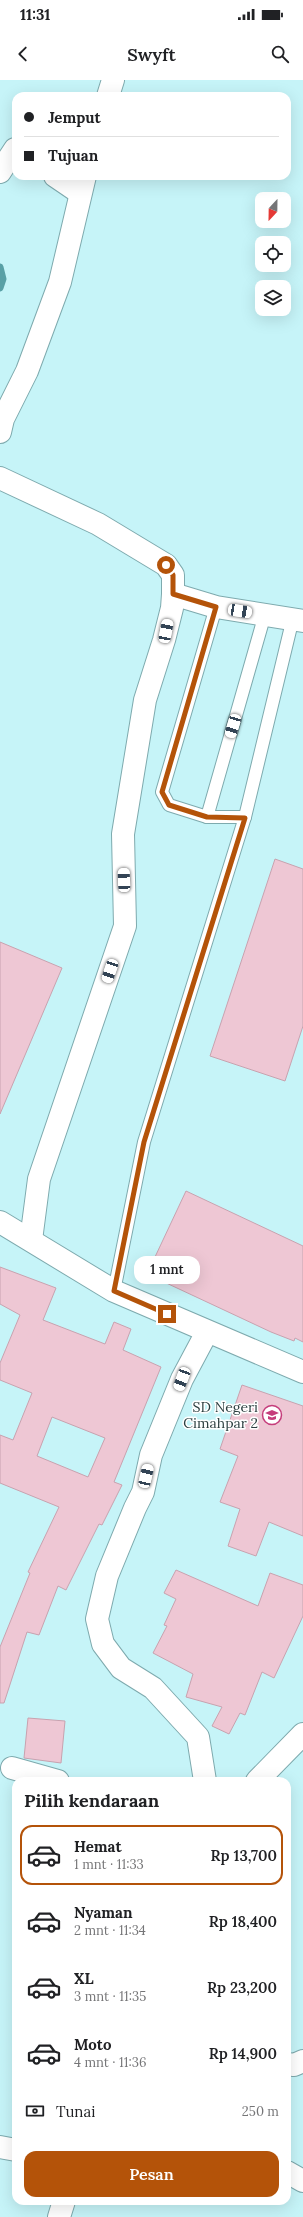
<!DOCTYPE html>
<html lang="id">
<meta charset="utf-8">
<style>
:root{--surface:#fff;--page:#f6f6f6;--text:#202124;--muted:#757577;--line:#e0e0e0;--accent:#b45309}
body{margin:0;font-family:Lora,serif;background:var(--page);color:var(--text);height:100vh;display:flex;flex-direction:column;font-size:15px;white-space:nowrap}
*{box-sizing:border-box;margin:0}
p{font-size:13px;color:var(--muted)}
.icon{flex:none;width:22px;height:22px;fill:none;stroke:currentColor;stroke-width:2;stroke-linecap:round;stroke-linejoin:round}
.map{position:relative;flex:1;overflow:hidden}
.drawer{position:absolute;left:12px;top:1697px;width:279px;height:428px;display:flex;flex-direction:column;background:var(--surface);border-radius:12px;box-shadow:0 4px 16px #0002}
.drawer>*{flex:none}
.hud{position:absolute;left:12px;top:12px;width:279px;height:88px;border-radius:12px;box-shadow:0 4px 16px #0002;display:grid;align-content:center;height:88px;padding:0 12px;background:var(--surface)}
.needle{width:26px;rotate:202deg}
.controls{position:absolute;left:255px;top:112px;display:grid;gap:8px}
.controls a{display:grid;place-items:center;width:36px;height:36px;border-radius:8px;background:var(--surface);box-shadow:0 4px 16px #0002;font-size:20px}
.end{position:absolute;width:18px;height:18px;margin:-9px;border:5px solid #b45309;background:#fff;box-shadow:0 0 0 2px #fff}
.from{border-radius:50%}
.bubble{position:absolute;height:28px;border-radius:12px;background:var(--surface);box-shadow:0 4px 16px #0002;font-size:13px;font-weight:600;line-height:28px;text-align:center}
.car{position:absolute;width:12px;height:24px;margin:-12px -6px;border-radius:5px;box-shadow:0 0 3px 1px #0007;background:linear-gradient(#fff 24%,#345 0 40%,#fff 0 76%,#345 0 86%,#fff 0)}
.hud b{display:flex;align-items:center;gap:14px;height:38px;font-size:15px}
.hud b+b{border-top:1px solid var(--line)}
.hud i{width:10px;height:10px;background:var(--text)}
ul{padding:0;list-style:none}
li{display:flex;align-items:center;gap:12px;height:60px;margin:0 8px 6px;padding:0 4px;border:2px solid transparent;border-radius:12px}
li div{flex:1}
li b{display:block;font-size:15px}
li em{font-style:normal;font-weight:600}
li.active{border-color:var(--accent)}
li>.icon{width:36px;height:36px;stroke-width:1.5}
h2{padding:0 12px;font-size:18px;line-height:48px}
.pay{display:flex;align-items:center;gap:10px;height:44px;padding:0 12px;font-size:15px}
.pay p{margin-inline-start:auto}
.primary-button{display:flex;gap:8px;margin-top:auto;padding:8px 12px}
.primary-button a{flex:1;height:46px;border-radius:12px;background:var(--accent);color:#fff;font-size:16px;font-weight:600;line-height:46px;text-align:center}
.status{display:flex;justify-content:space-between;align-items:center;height:28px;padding:0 20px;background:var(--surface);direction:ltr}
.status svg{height:11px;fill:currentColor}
header{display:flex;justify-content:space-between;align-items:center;height:52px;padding:0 12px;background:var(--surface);font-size:18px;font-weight:600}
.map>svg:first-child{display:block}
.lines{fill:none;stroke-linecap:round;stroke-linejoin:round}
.stream{stroke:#59a0a6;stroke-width:7}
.building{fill:#eec7d4;stroke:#c8a2af;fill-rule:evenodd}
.service-casing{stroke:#7eaaae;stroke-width:14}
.minor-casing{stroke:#7eaaae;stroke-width:24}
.tertiary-casing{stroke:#7eaaae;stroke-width:24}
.service{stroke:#fff;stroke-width:12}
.minor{stroke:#fff;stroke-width:22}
.tertiary{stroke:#fff;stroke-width:22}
.route{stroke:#b45309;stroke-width:5}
.labels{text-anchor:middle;stroke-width:3;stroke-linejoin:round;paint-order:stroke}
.poi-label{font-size:14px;fill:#2b3e3f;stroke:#fff;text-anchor:end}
</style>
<div class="status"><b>11:31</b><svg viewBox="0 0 49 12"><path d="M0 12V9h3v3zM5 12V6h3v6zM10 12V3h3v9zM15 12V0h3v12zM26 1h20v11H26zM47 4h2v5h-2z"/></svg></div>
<header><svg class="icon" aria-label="back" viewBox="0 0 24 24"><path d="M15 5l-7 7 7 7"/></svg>Swyft<svg class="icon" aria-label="search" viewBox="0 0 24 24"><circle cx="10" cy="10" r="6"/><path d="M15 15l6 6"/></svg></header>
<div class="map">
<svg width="303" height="2137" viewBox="0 0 303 2137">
<rect width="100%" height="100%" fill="#c6f4f8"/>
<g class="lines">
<path class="stream" d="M 0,187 L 3,199 L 0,208"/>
</g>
<g class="building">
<path d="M 275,779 L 303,789 L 303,946 L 285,1001 L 210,976 Z"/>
<path d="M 0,862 L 62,888 L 0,1034 Z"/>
<path d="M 186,1111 L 303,1166 L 303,1262 L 295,1258 L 294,1261 L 271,1252 L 147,1194 Z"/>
<path d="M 0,1187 L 56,1208 L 43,1240 L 105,1264 L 114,1242 L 131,1249 L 123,1270 L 161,1287 L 114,1402 L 122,1405 L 102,1445 L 99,1444 L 66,1510 L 58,1506 L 39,1555 L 27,1552 L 4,1623 L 0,1623 L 0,1567 L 30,1493 L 28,1492 L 59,1427 L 0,1403 L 0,1355 L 13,1360 L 32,1313 L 0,1300 L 0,1283 L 20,1235 L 0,1224 ZM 52,1337 L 105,1358 L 88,1397 L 37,1376 Z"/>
<path d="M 242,1305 L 303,1326 L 303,1456 L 269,1442 L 256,1476 L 228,1466 L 240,1429 L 220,1422 L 238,1376 L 220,1369 Z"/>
<path d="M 176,1490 L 258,1526 L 270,1493 L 303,1505 L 303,1536 L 274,1598 L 262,1592 L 245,1635 L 240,1633 L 229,1654 L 212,1646 L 222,1627 L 186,1617 L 193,1594 L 153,1573 L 167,1546 L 164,1545 L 176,1519 L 164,1513 Z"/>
<path d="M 28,1638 L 65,1641 L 61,1683 L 24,1678 Z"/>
</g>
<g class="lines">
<defs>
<g id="service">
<path d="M 216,527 L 162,712 L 169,725 L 207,737 L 245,737 L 293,538"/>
<path d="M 207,737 L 265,534"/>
<path d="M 114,1211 L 144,1062 L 245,737"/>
</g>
<g id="minor">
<path d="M 108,16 L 113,0"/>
<path d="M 0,92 L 15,69"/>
<path d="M 55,96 L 80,113"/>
<path d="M 0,352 L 3,339 L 27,291 L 60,202 L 85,96"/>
<path d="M 0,398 L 98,444 L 166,485 L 173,495 L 173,514"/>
<path d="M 31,1160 L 39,1099 L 125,846 L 123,754 L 145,620 L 164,560 L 172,528 L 173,514 L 216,527 L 303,541"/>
<path d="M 12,1688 L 58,1701"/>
<path d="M 205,1701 L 198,1657 L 153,1608 L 121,1588 L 103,1564 L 97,1539 L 107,1496 L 135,1428 L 143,1412 L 151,1375 L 182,1299 L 207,1252"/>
<path d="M 257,1701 L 303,1654"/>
<path d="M 287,1984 L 294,1985 L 303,1981"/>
<path d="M 0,2067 L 16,2070"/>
<path d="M 287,2092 L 303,2101"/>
<path d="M 59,2137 L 64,2121"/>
</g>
<path id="tertiary" d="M 0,1142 L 114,1211 L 303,1292"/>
</defs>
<use href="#service" class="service-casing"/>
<use href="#minor" class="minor-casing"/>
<use href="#tertiary" class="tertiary-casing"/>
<use href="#service" class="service"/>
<use href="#minor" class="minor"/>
<use href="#tertiary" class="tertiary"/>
</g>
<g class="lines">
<path class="route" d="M 166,485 L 173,495 L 173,514 L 216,527 L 162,712 L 169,725 L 207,737 L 245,738 L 144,1062 L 114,1211 L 167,1234"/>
</g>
<defs>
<symbol id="school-ring" viewBox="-11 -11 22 22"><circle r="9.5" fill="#fff" stroke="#c53d7b" stroke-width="1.5"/><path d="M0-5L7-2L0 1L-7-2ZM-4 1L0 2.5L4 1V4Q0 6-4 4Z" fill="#c53d7b"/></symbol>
</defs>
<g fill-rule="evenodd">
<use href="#school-ring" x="261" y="1324" width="22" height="22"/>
</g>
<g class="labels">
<g class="poi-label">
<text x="258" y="1332">SD Negeri<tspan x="258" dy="16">Cimahpar 2</tspan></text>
</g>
</g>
</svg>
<div class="controls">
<a><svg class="needle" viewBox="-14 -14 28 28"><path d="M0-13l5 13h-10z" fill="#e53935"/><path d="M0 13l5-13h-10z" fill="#757577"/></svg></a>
<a><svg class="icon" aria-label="locate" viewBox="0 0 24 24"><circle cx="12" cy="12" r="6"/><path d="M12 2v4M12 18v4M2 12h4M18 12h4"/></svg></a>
<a><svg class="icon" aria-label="layers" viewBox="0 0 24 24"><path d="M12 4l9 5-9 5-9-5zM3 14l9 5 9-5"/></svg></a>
</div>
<i class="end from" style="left:166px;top:485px"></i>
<i class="end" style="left:167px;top:1234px"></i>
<div class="bubble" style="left:134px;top:1176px;width:66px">1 mnt</div>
<i class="car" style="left:240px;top:531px;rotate:99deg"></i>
<i class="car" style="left:166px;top:551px;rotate:11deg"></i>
<i class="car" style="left:233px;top:646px;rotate:197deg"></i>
<i class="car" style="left:124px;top:800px;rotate:358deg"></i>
<i class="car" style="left:110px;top:891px;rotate:199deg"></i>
<i class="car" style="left:182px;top:1299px;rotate:201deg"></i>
<i class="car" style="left:146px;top:1396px;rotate:13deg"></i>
<div class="hud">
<b><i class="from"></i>Jemput</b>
<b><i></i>Tujuan</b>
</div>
<section class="drawer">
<h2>Pilih kendaraan</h2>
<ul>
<li class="active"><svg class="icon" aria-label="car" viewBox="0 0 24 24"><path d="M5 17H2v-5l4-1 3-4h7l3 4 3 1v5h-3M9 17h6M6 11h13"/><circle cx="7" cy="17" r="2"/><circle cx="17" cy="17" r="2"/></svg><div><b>Hemat</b><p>1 mnt · 11:33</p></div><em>Rp 13,700</em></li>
<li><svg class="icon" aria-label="car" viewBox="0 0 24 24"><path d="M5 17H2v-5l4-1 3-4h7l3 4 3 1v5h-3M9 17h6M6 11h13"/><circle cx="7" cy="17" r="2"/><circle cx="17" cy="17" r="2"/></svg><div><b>Nyaman</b><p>2 mnt · 11:34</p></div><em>Rp 18,400</em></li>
<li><svg class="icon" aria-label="car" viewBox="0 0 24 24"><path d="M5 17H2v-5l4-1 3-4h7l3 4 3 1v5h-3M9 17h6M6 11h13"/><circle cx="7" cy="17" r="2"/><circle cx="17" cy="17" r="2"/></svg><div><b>XL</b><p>3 mnt · 11:35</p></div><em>Rp 23,200</em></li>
<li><svg class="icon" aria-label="car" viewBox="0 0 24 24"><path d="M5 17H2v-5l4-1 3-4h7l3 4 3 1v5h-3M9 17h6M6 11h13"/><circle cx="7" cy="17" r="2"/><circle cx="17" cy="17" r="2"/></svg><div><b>Moto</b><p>4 mnt · 11:36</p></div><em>Rp 14,900</em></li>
</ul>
<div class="pay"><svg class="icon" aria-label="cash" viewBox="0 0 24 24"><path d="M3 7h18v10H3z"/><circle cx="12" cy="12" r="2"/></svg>Tunai<p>250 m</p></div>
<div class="primary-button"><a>Pesan</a></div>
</section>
</div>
